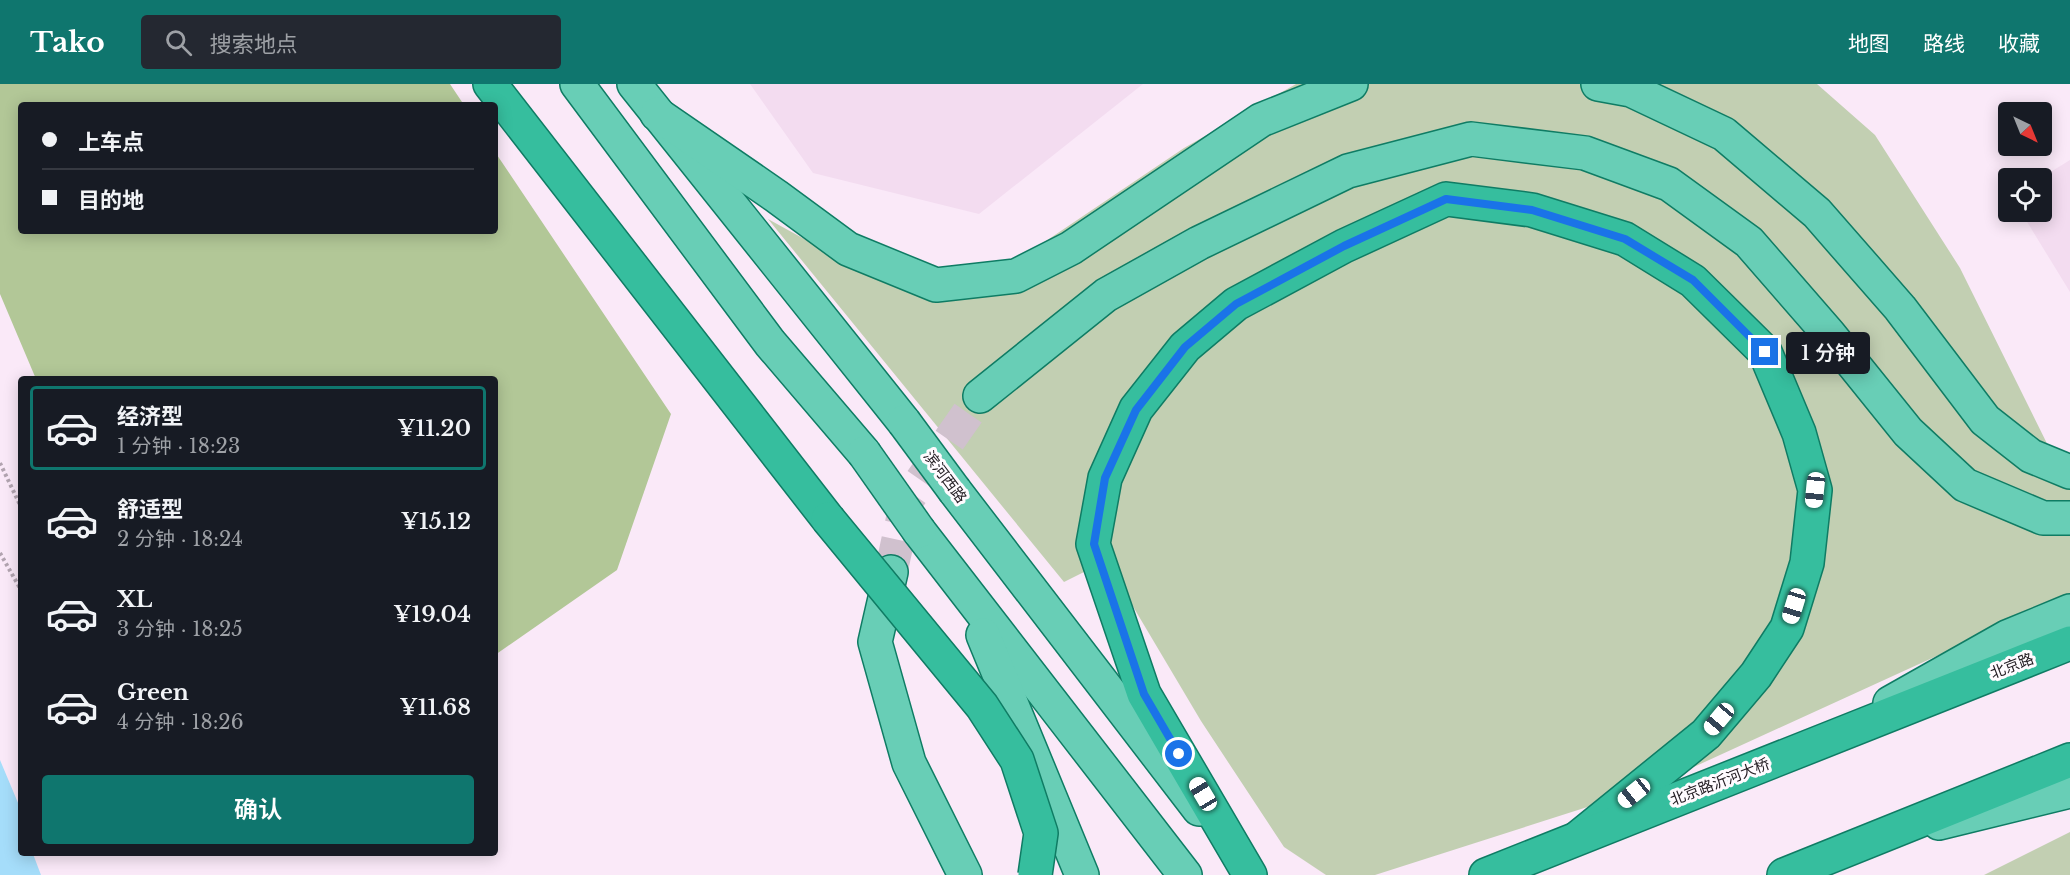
<!DOCTYPE html>
<html lang="zh">
<meta charset="utf-8">
<style>
:root{--surface:#171b24;--page:#242831;--text:#f1f3f6;--muted:#9ea1a6;--line:#363941;--accent:#0f766e}
body{margin:0;font-family:"Libre Baskerville","Noto Sans SC",serif;background:var(--page);color:var(--text);height:100vh;display:flex;flex-direction:column;font-size:22px;white-space:nowrap}
*{box-sizing:border-box;margin:0}
p{font-size:20px;color:var(--muted)}
.icon{flex:none;width:33px;height:33px;fill:none;stroke:currentColor;stroke-width:2;stroke-linecap:round;stroke-linejoin:round}
.map{position:relative;flex:1;overflow:hidden}
.panel{position:absolute;left:18px;top:292px;width:480px;height:480px;display:flex;flex-direction:column;background:var(--surface);border-radius:6px;box-shadow:0 3px 15px #0003}
.panel>*{flex:none}
.hud{position:absolute;left:18px;top:18px;width:480px;height:132px;border-radius:6px;box-shadow:0 3px 15px #0003;display:grid;align-content:center;height:132px;padding:0 24px;background:var(--surface)}
.needle{width:39px;rotate:137deg}
.controls{position:absolute;left:1998px;top:18px;display:grid;gap:12px}
.controls a{display:grid;place-items:center;width:54px;height:54px;border-radius:6px;background:var(--surface);box-shadow:0 3px 15px #0003;font-size:30px}
.end{position:absolute;width:27px;height:27px;margin:-14px;border:8px solid #1a73e8;background:#fff;box-shadow:0 0 0 3px #fff}
.from{border-radius:50%}
.bubble{position:absolute;height:42px;border-radius:6px;background:var(--surface);box-shadow:0 3px 15px #0003;font-size:20px;font-weight:600;line-height:42px;text-align:center}
.car{position:absolute;width:18px;height:36px;margin:-18px -9px;border-radius:8px;box-shadow:0 0 4px 2px #0007;background:linear-gradient(#fff 24%,#345 0 40%,#fff 0 76%,#345 0 86%,#fff 0)}
.hud b{display:flex;align-items:center;gap:21px;height:57px;font-size:22px}
.hud b+b{border-top:2px solid var(--line)}
.hud i{width:15px;height:15px;background:var(--text)}
ul{padding:10px 0 0;list-style:none}
li{display:flex;align-items:center;gap:18px;height:84px;margin:0 12px 9px;padding:0 12px;border:3px solid transparent;border-radius:6px}
li div{flex:1}
li b{display:block;font-size:22px}
li em{font-style:normal;font-weight:600}
li.on{border-color:var(--accent)}
li>.icon{width:54px;height:54px;stroke-width:1.5}
.cta{display:flex;gap:12px;margin-top:auto;padding:12px 24px}
.cta a{flex:1;height:69px;border-radius:6px;background:var(--accent);color:#fff;font-size:24px;font-weight:600;line-height:69px;text-align:center}
header{display:flex;align-items:center;gap:36px;box-sizing:border-box;height:84px;padding:0 30px;background:var(--accent);color:#fff}
header strong{font-size:28px}
nav{display:flex;gap:33px;margin-inline-start:auto;font-size:21px}
.search{width:420px;height:54px;background:var(--page);display:flex;align-items:center;gap:15px;box-sizing:border-box;padding:0 21px;border-radius:6px;color:var(--muted);font-size:22px}
.map>svg:first-child{display:block}
.built{fill:#f3dcf0}
.green{fill:#c2cfb2}
.forest{fill:#b2c797}
.water{fill:#a5ddfa}
.lines{fill:none;stroke-linecap:round;stroke-linejoin:round}
.primary-tunnel{stroke:#d0c1ce;stroke-width:33;stroke-dasharray:33 16;stroke-linecap:butt}
.primary-casing{stroke:#0f7c64;stroke-width:36}
.trunk-casing{stroke:#0f7c64;stroke-width:36}
.path{stroke:#b2a4b0;stroke-width:4;stroke-dasharray:3 3;stroke-linecap:butt}
.primary{stroke:#68ceb6;stroke-width:33}
.trunk{stroke:#36be9e;stroke-width:33}
.primary-bridge-casing{stroke:#0f7c64;stroke-width:36;stroke-linecap:butt}
.trunk-bridge-casing{stroke:#0f7c64;stroke-width:36;stroke-linecap:butt}
.primary-bridge{stroke:#68ceb6;stroke-width:33}
.trunk-bridge{stroke:#36be9e;stroke-width:33}
.route{stroke:#1a73e8;stroke-width:8}
.labels{text-anchor:middle;stroke-width:6;stroke-linejoin:round;paint-order:stroke}
.street-label{font-size:15px;fill:#262026;stroke:#fffbff}
</style>
<header>
<strong>Tako</strong>
<div class="search"><svg class="icon" aria-label="search" viewBox="0 0 24 24"><circle cx="10" cy="10" r="6"/><path d="M15 15l6 6"/></svg>搜索地点</div>
<nav><a>地图</a><a>路线</a><a>收藏</a></nav>
</header>
<div class="map">
<svg width="2070" height="791" viewBox="0 0 2070 791">
<rect width="100%" height="100%" fill="#fae9f8"/>
<g class="built">
<path d="M 750,0 L 1143,0 L 979,130 L 813,89 Z"/>
<path d="M 2070,76 L 2070,208 L 2021,128 L 2042,128 L 2041,94 Z"/>
</g>
<g class="green">
<path d="M 1296,0 L 1817,0 L 1875,51 L 1960,184 L 2070,406 L 2070,511 L 1650,703 L 1375,791 L 1326,791 L 1284,763 L 1201,637 L 1106,477 L 1064,498 L 768,135 L 837,173 L 988,196 L 1184,64 Z"/>
<path d="M 2070,748 L 2070,791 L 1984,791 Z"/>
</g>
<path class="forest" d="M 0,0 L 450,0 L 464,21 L 21,21 L 21,147 L 495,147 L 495,68 L 671,330 L 617,486 L 495,571 L 495,296 L 36,295 L 0,210 Z"/>
<path class="water" d="M 0,676 L 21,726 L 21,770 L 33,770 L 41,791 L 0,791 Z"/>
<g class="lines">
<path class="primary-tunnel" d="M 891,488 L 906,418 L 980,312"/>
<defs>
<g id="primary">
<path d="M 577,0 L 770,259 L 864,369"/>
<path d="M 634,0 L 904,338"/>
<path d="M 1598,0 L 1631,6 L 1724,50 L 1817,129 L 1900,224 L 1985,336 L 2031,372 L 2070,388"/>
<path d="M 657,30 L 776,112 L 848,165 L 936,201 L 1016,192 L 1071,164 L 1261,36 L 1351,0"/>
<path d="M 980,312 L 1106,211 L 1199,159 L 1348,87 L 1471,55 L 1585,69 L 1669,100 L 1749,158 L 1829,250 L 1908,348 L 1965,401 L 2043,434 L 2070,434"/>
<path d="M 955,407 L 1199,725"/>
<path d="M 919,447 L 1185,791"/>
<path d="M 891,488 L 875,558 L 909,679 L 965,791"/>
<path d="M 983,551 L 1082,791"/>
<path d="M 1890,619 L 2007,553 L 2070,527"/>
<path d="M 1939,739 L 2070,707"/>
</g>
<g id="trunk">
<path d="M 490,0 L 828,435"/>
<path d="M 1250,791 L 1144,610 L 1093,460 L 1105,394 L 1136,325 L 1185,263 L 1236,220 L 1344,162 L 1446,115 L 1532,126 L 1625,155 L 1693,197 L 1765,268 L 1799,349 L 1815,406 L 1807,479 L 1787,544 L 1756,591 L 1706,650 L 1579,753"/>
<path d="M 1486,791 L 2070,559"/>
<path d="M 1784,791 L 2070,676"/>
</g>
</defs>
<use href="#primary" class="primary-casing"/>
<use href="#trunk" class="trunk-casing"/>
<g class="path">
<path d="M 0,379 L 21,423"/>
<path d="M 0,469 L 21,506"/>
</g>
<use href="#primary" class="primary"/>
<use href="#trunk" class="trunk"/>
<defs>
<g id="primary-bridge">
<path d="M 904,338 L 955,407"/>
<path d="M 864,369 L 919,447"/>
</g>
<path id="trunk-bridge" d="M 828,435 L 982,622 L 1017,676 L 1041,749 L 1035,791"/>
</defs>
<use href="#primary-bridge" class="primary-bridge-casing"/>
<use href="#trunk-bridge" class="trunk-bridge-casing"/>
<use href="#primary-bridge" class="primary-bridge"/>
<use href="#trunk-bridge" class="trunk-bridge"/>
</g>
<g class="lines">
<path class="route" d="M 1179,670 L 1144,610 L 1094,460 L 1105,394 L 1136,326 L 1185,263 L 1236,220 L 1344,162 L 1446,115 L 1532,126 L 1625,155 L 1693,196 L 1765,268"/>
</g>
<g class="labels">
<g class="street-label">
<text transform="translate(945 393) rotate(53)" y="5">滨河西路</text>
<text transform="translate(2012 582) rotate(-21)" y="5">北京路</text>
<text transform="translate(1720 698) rotate(-21)" y="5">北京路沂河大桥</text>
</g>
</g>
</svg>
<div class="controls">
<a><svg class="needle" viewBox="-14 -14 28 28"><path d="M0-13l5 13h-10z" fill="#e53935"/><path d="M0 13l5-13h-10z" fill="#9ea1a6"/></svg></a>
<a><svg class="icon" aria-label="locate" viewBox="0 0 24 24"><circle cx="12" cy="12" r="6"/><path d="M12 2v4M12 18v4M2 12h4M18 12h4"/></svg></a>
</div>
<i class="end from" style="left:1179px;top:670px"></i>
<i class="end" style="left:1765px;top:268px"></i>
<div class="bubble" style="left:1786px;top:248px;width:84px">1 分钟</div>
<i class="car" style="left:1815px;top:406px;rotate:186deg"></i>
<i class="car" style="left:1794px;top:522px;rotate:197deg"></i>
<i class="car" style="left:1719px;top:635px;rotate:220deg"></i>
<i class="car" style="left:1634px;top:709px;rotate:231deg"></i>
<i class="car" style="left:1203px;top:710px;rotate:329deg"></i>
<div class="hud">
<b><i class="from"></i>上车点</b>
<b><i></i>目的地</b>
</div>
<section class="panel">
<ul>
<li class="on"><svg class="icon" aria-label="car" viewBox="0 0 24 24"><path d="M5 17H2v-5l4-1 3-4h7l3 4 3 1v5h-3M9 17h6M6 11h13"/><circle cx="7" cy="17" r="2"/><circle cx="17" cy="17" r="2"/></svg><div><b>经济型</b><p>1 分钟 · 18:23</p></div><em>¥11.20</em></li>
<li><svg class="icon" aria-label="car" viewBox="0 0 24 24"><path d="M5 17H2v-5l4-1 3-4h7l3 4 3 1v5h-3M9 17h6M6 11h13"/><circle cx="7" cy="17" r="2"/><circle cx="17" cy="17" r="2"/></svg><div><b>舒适型</b><p>2 分钟 · 18:24</p></div><em>¥15.12</em></li>
<li><svg class="icon" aria-label="car" viewBox="0 0 24 24"><path d="M5 17H2v-5l4-1 3-4h7l3 4 3 1v5h-3M9 17h6M6 11h13"/><circle cx="7" cy="17" r="2"/><circle cx="17" cy="17" r="2"/></svg><div><b>XL</b><p>3 分钟 · 18:25</p></div><em>¥19.04</em></li>
<li><svg class="icon" aria-label="car" viewBox="0 0 24 24"><path d="M5 17H2v-5l4-1 3-4h7l3 4 3 1v5h-3M9 17h6M6 11h13"/><circle cx="7" cy="17" r="2"/><circle cx="17" cy="17" r="2"/></svg><div><b>Green</b><p>4 分钟 · 18:26</p></div><em>¥11.68</em></li>
</ul>
<div class="cta"><a>确认</a></div>
</section>
</div>
